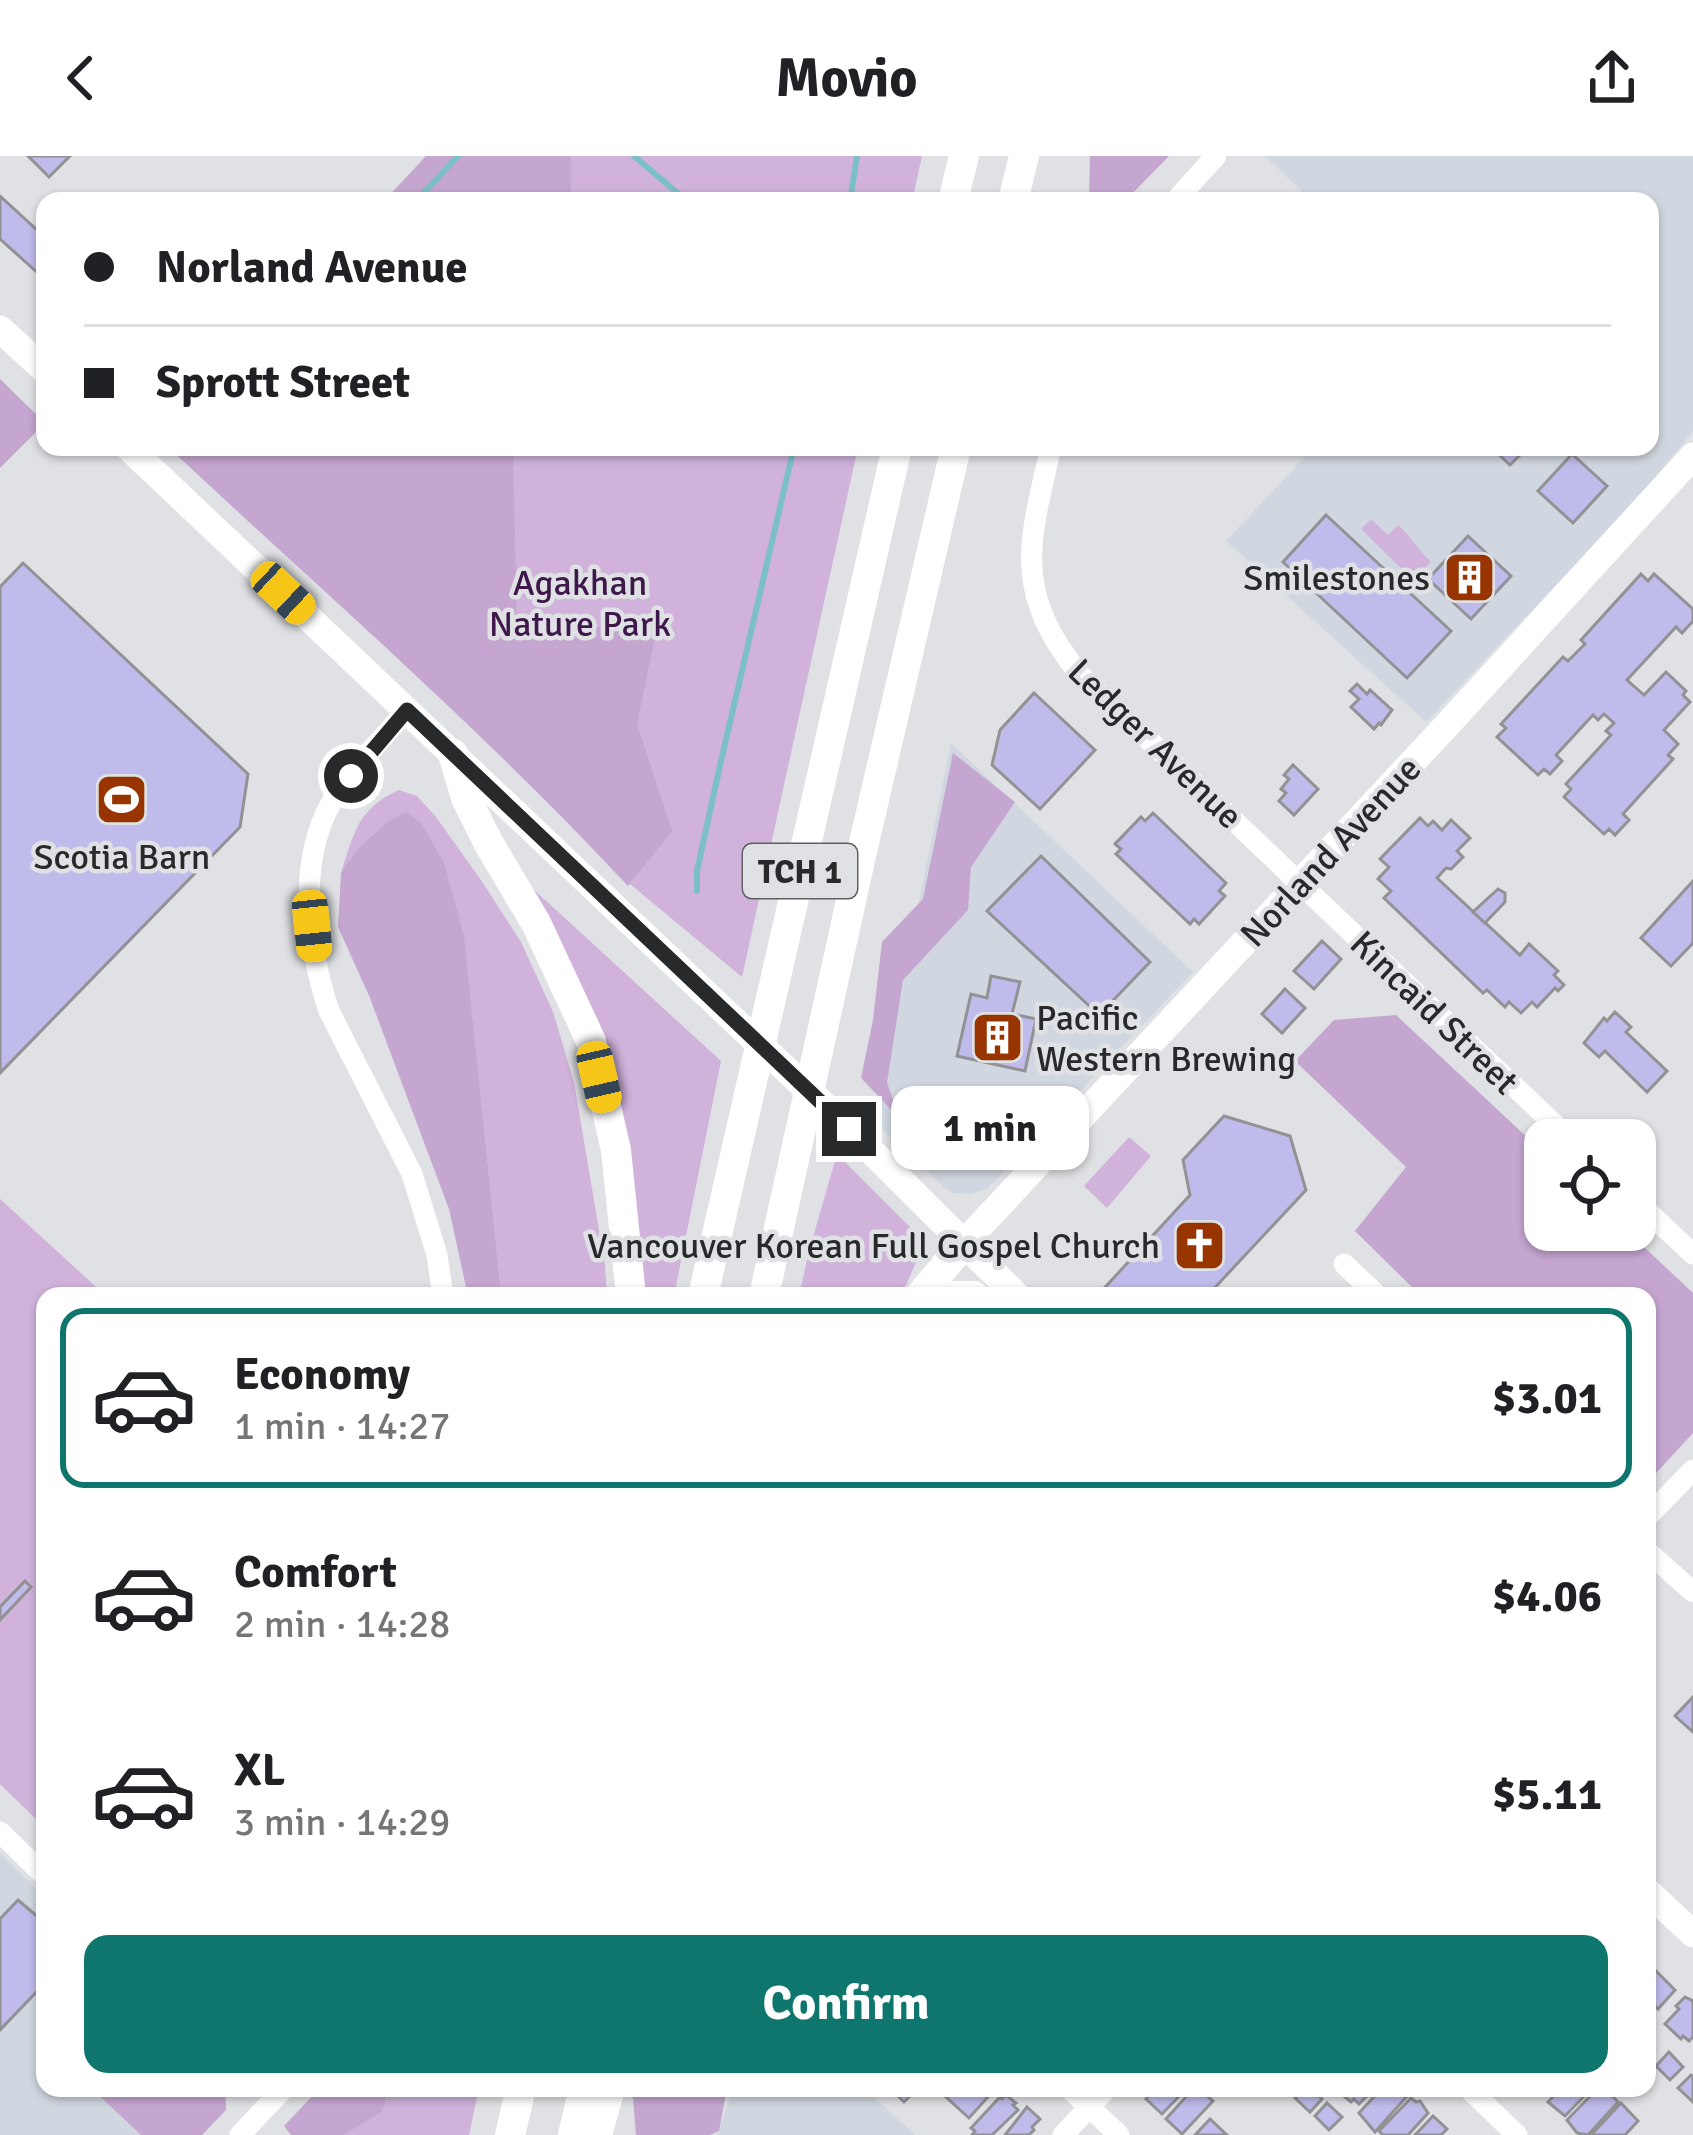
<!DOCTYPE html>
<meta charset="utf-8">
<style>
:root{--surface:#fff;--page:#f2f2f2;--text:#202124;--muted:#757577;--line:#e0e0e0;--accent:#0f766e}
body{margin:0;font-family:Signika,sans-serif;background:var(--page);color:var(--text);height:100vh;display:flex;flex-direction:column;font-size:45px;white-space:nowrap}
*{box-sizing:border-box;margin:0}
p{font-size:39px;color:var(--muted)}
.icon{flex:none;width:66px;height:66px;fill:none;stroke:currentColor;stroke-width:2;stroke-linecap:round;stroke-linejoin:round}
.map{position:relative;flex:1;overflow:hidden}
.panel{position:absolute;left:36px;top:1131px;width:1620px;height:810px;display:flex;flex-direction:column;background:var(--surface);border-radius:24px;box-shadow:0 3px 9px #0004}
.panel>*{flex:none}
.banner{position:absolute;left:36px;top:36px;width:1623px;height:264px;border-radius:24px;box-shadow:0 3px 9px #0004;display:grid;align-content:center;height:264px;padding:0 48px;background:var(--surface)}
.fabs{position:absolute;left:1524px;top:963px;display:grid;gap:24px}
.fabs a{display:grid;place-items:center;width:132px;height:132px;border-radius:24px;background:var(--surface);box-shadow:0 3px 9px #0004;font-size:60px}
.end{position:absolute;width:54px;height:54px;margin:-27px;border:15px solid #28292a;background:#fff;box-shadow:0 0 0 6px #fff}
.from{border-radius:50%}
.bubble{position:absolute;height:84px;border-radius:24px;background:var(--surface);box-shadow:0 3px 9px #0004;font-size:39px;font-weight:700;line-height:84px;text-align:center}
.car{position:absolute;width:36px;height:72px;margin:-36px -18px;border-radius:15px;box-shadow:0 0 9px 3px #0007;background:linear-gradient(#f5c518 24%,#345 0 40%,#f5c518 0 76%,#345 0 86%,#f5c518 0)}
.banner b{display:flex;align-items:center;gap:42px;height:114px;font-size:45px}
.banner b+b{border-top:3px solid var(--line)}
.banner i{width:30px;height:30px;background:var(--text)}
ul{padding:21px 0 0;list-style:none}
li{display:flex;align-items:center;gap:36px;height:180px;margin:0 24px 18px;padding:0 24px;border:6px solid transparent;border-radius:24px}
li div{flex:1}
li b{display:block;font-size:45px}
li em{font-style:normal;font-weight:700}
li.active{border-color:var(--accent)}
li>.icon{width:108px;height:108px;stroke-width:1.5}
.cta{display:flex;gap:24px;margin-top:auto;padding:24px 48px}
.cta a{flex:1;height:138px;border-radius:24px;background:var(--accent);color:#fff;font-size:48px;font-weight:700;line-height:138px;text-align:center}
header{display:flex;justify-content:space-between;align-items:center;height:156px;padding:0 48px;background:var(--surface);font-size:54px;font-weight:700}
.map>svg:first-child{display:block}
.built{fill:#d1d7e0}
.green{fill:#d0b2db}
.forest{fill:#c5a6d0}
.lines{fill:none;stroke-linecap:round;stroke-linejoin:round}
.stream{stroke:#7dbfc6;stroke-width:6}
.building{fill:#bfbbeb;stroke:#929295;stroke-width:3}
.minor{stroke:#fff;stroke-width:21}
.major{stroke:#fff;stroke-width:27}
.highway{stroke:#fff;stroke-width:30}
.route{stroke:#28292a;stroke-width:15}
.labels{text-anchor:middle;stroke-width:9;stroke-linejoin:round;paint-order:stroke}
.shield{fill:#dfe1e4;stroke:#5f6062;stroke-width:3}
.shield-label{font-size:33px;font-weight:bold;fill:#28292a}
.poi-label{font-size:36px;fill:#28292a;stroke:#dfe1e4;text-anchor:end}
.park-label{font-size:36px;fill:#3e184b;stroke:#dfe1e4}
.street-label{font-size:36px;fill:#28292a;stroke:#dfe1e4}
</style>
<header><svg class="icon" aria-label="back" viewBox="0 0 24 24"><path d="M15 5l-7 7 7 7"/></svg>Movio<svg class="icon" aria-label="share" viewBox="0 0 24 24"><path d="M12 15V3M7 8l5-5 5 5M5 13v7h14v-7"/></svg></header>
<div class="map">
<svg width="1693" height="1979" viewBox="0 0 1693 1979">
<rect width="100%" height="100%" fill="#dfe1e4"/>
<g class="built">
<path d="M 1265,0 L 1693,0 L 1693,275 L 1640,340 L 1426,566 L 1226,385 L 1314,291 L 1650,291 L 1650,45 L 1312,45 Z"/>
<path d="M 951,587 L 1193,816 L 988,1032 L 971,1038 L 953,1037 L 944,1031 L 875,966 Z"/>
<path d="M 0,1697 L 45,1742 L 45,1932 L 91,1932 L 141,1979 L 0,1979 Z"/>
<path d="M 733,1932 L 864,1932 L 915,1979 L 717,1979 Z"/>
</g>
<g class="green">
<path d="M 444,0 L 922,0 L 912,45 L 402,45 Z"/>
<path d="M 185,291 L 858,291 L 742,821 L 630,728 L 640,714 Z"/>
<path d="M 1371,363 L 1388,379 L 1398,369 C 1411,381 1419,395 1431,406 L 1413,424 L 1361,373 Z"/>
<path d="M 399,634 L 417,640 L 436,661 L 483,727 L 521,786 L 553,856 L 574,926 L 605,1110 L 607,1140 L 495,1140 L 501,1134 L 464,783 L 445,709 L 387,666 L 357,693 L 341,717 C 354,677 358,652 399,634 Z"/>
<path d="M 533,733 L 721,905 L 674,1140 L 644,1140 L 605,890 L 556,774 Z"/>
<path d="M 1129,981 L 1151,1000 L 1107,1052 L 1084,1030 Z"/>
<path d="M 837,998 L 925,1086 L 906,1129 L 896,1140 L 799,1140 L 809,1095 Z"/>
<path d="M 0,1043 L 106,1140 L 45,1140 L 45,1672 L 0,1628 Z"/>
<path d="M 390,1932 L 479,1932 L 469,1979 L 344,1979 L 382,1956 Z"/>
</g>
<g class="forest">
<path d="M 426,0 L 571,0 L 571,45 L 384,45 Z"/>
<path d="M 1090,0 L 1169,0 L 1125,45 L 1089,45 Z"/>
<path d="M 0,223 L 45,267 L 0,312 Z"/>
<path d="M 168,291 L 513,291 L 517,483 L 659,462 L 637,568 L 672,675 L 628,730 C 484,575 323,436 168,291 Z"/>
<path d="M 953,597 L 1015,646 L 971,711 L 968,754 L 903,824 L 887,927 L 900,963 L 861,922 L 873,864 L 882,786 L 923,743 Z"/>
<path d="M 406,656 L 422,668 L 445,709 L 464,780 L 501,1135 L 495,1140 L 468,1140 L 449,1053 L 370,842 L 338,771 L 341,717 L 357,693 L 387,666 Z"/>
<path d="M 1396,859 L 1545,998 L 1545,1074 L 1626,1074 L 1693,1137 L 1693,1277 L 1647,1327 L 1647,1140 L 1421,1140 L 1355,1075 L 1406,1011 L 1295,905 L 1334,864 Z"/>
<path d="M 91,1932 L 225,1932 L 226,1954 L 202,1979 L 141,1979 Z"/>
<path d="M 320,1932 L 390,1932 L 382,1956 L 344,1979 L 291,1979 L 284,1970 Z"/>
<path d="M 632,1932 L 727,1932 L 719,1975 L 710,1979 L 636,1979 Z"/>
</g>
<g class="lines">
<g class="stream">
<path d="M 634,0 L 687,45"/>
<path d="M 416,45 L 458,0"/>
<path d="M 850,45 L 857,0"/>
<path d="M 697,735 L 697,715 L 721,605 L 794,291"/>
</g>
</g>
<g class="building">
<path d="M 28,0 L 70,0 L 49,21 Z"/>
<path d="M 0,40 L 36,73 L 39,69 L 45,74 L 45,112 L 39,118 L 0,83 Z"/>
<path d="M 1491,291 L 1528,291 L 1510,309 Z"/>
<path d="M 1572,298 L 1607,330 L 1573,367 L 1538,335 Z"/>
<path d="M 1326,359 L 1451,475 L 1407,522 L 1283,406 Z"/>
<path d="M 1468,380 L 1511,420 L 1471,463 L 1428,423 Z"/>
<path d="M 23,407 L 248,618 L 240,671 L 0,917 L 0,431 Z"/>
<path d="M 1641,418 L 1648,425 L 1654,418 L 1693,453 L 1693,465 L 1682,477 L 1676,471 L 1627,524 L 1644,539 L 1666,516 L 1686,535 L 1683,539 L 1690,546 L 1664,574 L 1678,588 L 1668,599 L 1673,603 L 1623,658 L 1629,664 L 1615,679 L 1609,673 L 1604,678 L 1564,641 L 1571,633 L 1566,628 L 1611,579 L 1606,575 L 1614,567 L 1604,558 L 1598,564 L 1593,559 L 1556,599 L 1562,605 L 1550,618 L 1544,613 L 1538,619 L 1497,581 L 1506,572 L 1501,568 L 1563,501 L 1568,505 L 1585,488 L 1581,484 Z"/>
<path d="M 1357,528 L 1367,538 L 1370,534 L 1392,554 L 1381,569 L 1379,567 L 1374,573 L 1351,551 L 1359,543 L 1350,535 Z"/>
<path d="M 1034,537 L 1095,594 L 1040,653 L 992,609 L 1000,574 Z"/>
<path d="M 1293,609 L 1318,633 L 1294,659 L 1279,645 L 1286,637 L 1281,633 L 1289,623 L 1284,619 Z"/>
<path d="M 1153,657 L 1226,727 L 1219,735 L 1225,740 L 1199,768 L 1194,763 L 1190,768 L 1116,698 L 1121,693 L 1115,688 L 1141,661 L 1145,665 Z"/>
<path d="M 1420,662 L 1428,670 L 1433,665 L 1442,674 L 1451,664 L 1470,682 L 1457,695 L 1463,701 L 1451,713 L 1446,712 L 1437,722 L 1520,799 L 1529,788 L 1558,815 L 1554,819 L 1564,829 L 1558,835 L 1555,832 L 1537,851 L 1532,846 L 1521,857 L 1509,846 L 1505,851 L 1487,834 L 1483,837 L 1384,742 L 1391,735 L 1378,723 L 1389,711 L 1380,703 Z"/>
<path d="M 1041,700 L 1150,806 L 1099,859 L 987,755 Z"/>
<path d="M 1693,725 L 1693,787 L 1671,810 L 1641,782 Z"/>
<path d="M 1498,733 L 1505,737 L 1505,746 L 1485,767 L 1473,756 Z"/>
<path d="M 1322,785 L 1341,803 L 1314,833 L 1294,815 Z"/>
<path d="M 991,820 L 1020,826 L 1012,858 L 1036,863 L 1025,915 L 957,900 L 971,838 L 987,842 Z"/>
<path d="M 1285,833 L 1305,852 L 1282,877 L 1262,858 Z"/>
<path d="M 1615,856 L 1631,871 L 1626,876 L 1667,915 L 1647,936 L 1605,895 L 1599,901 L 1584,887 L 1604,862 L 1607,865 Z"/>
<path d="M 1224,960 L 1290,980 L 1306,1034 L 1207,1140 L 1097,1140 L 1190,1039 L 1183,1004 Z"/>
<path d="M 25,1425 L 31,1431 L 0,1464 L 0,1451 Z"/>
<path d="M 1693,1541 L 1693,1576 L 1675,1560 Z"/>
<path d="M 18,1744 L 45,1767 L 45,1812 L 43,1815 L 45,1827 L 0,1874 L 0,1763 Z"/>
<path d="M 1648,1807 L 1675,1834 L 1658,1853 L 1647,1842 Z"/>
<path d="M 1685,1841 L 1693,1845 L 1693,1881 L 1689,1885 L 1683,1880 L 1681,1883 L 1665,1868 L 1679,1853 L 1676,1850 Z"/>
<path d="M 1669,1896 L 1683,1911 L 1670,1924 L 1656,1910 Z"/>
<path d="M 1691,1919 L 1693,1921 L 1693,1946 L 1678,1932 Z"/>
<path d="M 890,1932 L 916,1932 L 917,1933 L 904,1946 Z"/>
<path d="M 936,1932 L 996,1932 L 969,1962 Z"/>
<path d="M 1156,1932 L 1187,1932 L 1162,1958 L 1146,1943 Z"/>
<path d="M 1194,1932 L 1208,1932 L 1212,1936 L 1207,1940 L 1213,1945 L 1182,1978 L 1166,1963 Z"/>
<path d="M 1305,1932 L 1311,1932 L 1322,1943 L 1310,1956 L 1295,1942 Z"/>
<path d="M 1344,1932 L 1375,1932 L 1359,1948 L 1354,1943 L 1351,1946 L 1340,1937 Z"/>
<path d="M 1382,1932 L 1406,1932 L 1409,1938 L 1375,1976 L 1359,1957 Z"/>
<path d="M 1561,1932 L 1592,1932 L 1565,1960 L 1548,1946 Z"/>
<path d="M 1598,1932 L 1605,1932 L 1618,1946 L 1588,1979 L 1577,1977 L 1567,1964 Z"/>
<path d="M 1006,1939 L 1016,1947 L 1013,1949 L 1018,1954 L 992,1979 L 972,1979 L 975,1975 L 971,1972 L 1000,1941 L 1002,1943 Z"/>
<path d="M 1411,1942 L 1416,1946 L 1420,1945 L 1428,1957 L 1408,1979 L 1383,1979 L 1379,1975 Z"/>
<path d="M 1327,1947 L 1342,1961 L 1329,1974 L 1315,1960 Z"/>
<path d="M 1621,1947 L 1638,1965 L 1625,1979 L 1591,1979 Z"/>
<path d="M 1027,1951 L 1040,1963 L 1032,1971 L 1034,1974 L 1029,1979 L 1005,1979 Z"/>
<path d="M 1433,1960 L 1447,1973 L 1441,1979 L 1415,1979 Z"/>
<path d="M 1210,1963 L 1227,1979 L 1195,1979 Z"/>
</g>
<g class="lines">
<g class="minor">
<path d="M 1175,45 L 1216,0"/>
<path d="M 1051,291 C 1029,387 1012,435 1080,519 L 1571,984"/>
<path d="M 407,554 C 382,584 350,613 331,647 C 297,707 308,792 329,855 L 412,1018 L 437,1099 L 443,1140"/>
<path d="M 1635,1044 L 1693,1098"/>
<path d="M 1344,1108 L 1378,1140"/>
<path d="M 1647,1361 L 1693,1314"/>
<path d="M 1647,1395 L 1693,1436"/>
<path d="M 0,1676 L 45,1720"/>
<path d="M 1069,1932 L 1119,1979"/>
<path d="M 1468,1932 L 1517,1979"/>
<path d="M 240,1979 L 284,1932"/>
<path d="M 1063,1979 L 1107,1932"/>
</g>
<g class="major">
<path d="M 0,173 L 45,214"/>
<path d="M 128,291 L 849,973 L 1017,1140"/>
<path d="M 964,1087 L 1448,568 L 1693,300"/>
<path d="M 1647,1735 L 1693,1778"/>
</g>
<g class="highway">
<path d="M 953,45 L 964,0"/>
<path d="M 1013,45 L 1024,0"/>
<path d="M 453,598 L 466,642 L 489,688 L 536,767 L 591,885 L 616,994 L 631,1140"/>
<path d="M 703,1140 L 897,291"/>
<path d="M 764,1140 L 860,704 L 956,291"/>
<path d="M 920,1140 L 964,1087"/>
<path d="M 956,1140 L 974,1140"/>
<path d="M 510,1979 L 521,1932"/>
<path d="M 573,1979 L 584,1932"/>
<path d="M 597,1979 L 610,1932"/>
</g>
</g>
<g class="lines">
<path class="route" d="M 351,620 L 407,554 L 849,973"/>
</g>
<defs>
<symbol id="building-square" viewBox="-11 -11 22 22"><rect x="-9" y="-9" width="18" height="18" rx="4" fill="#983400" stroke="#dfe1e4"/><path d="M-4-6H4V6H1V3H-1V6H-4ZM-2.5-4.3h1.7v1.8h-1.7ZM.8-4.3h1.7v1.8H.8ZM-2.5-1h1.7V.8h-1.7ZM.8-1h1.7V.8H.8Z" fill="#fff"/></symbol>
<symbol id="stadium-square" viewBox="-11 -11 22 22"><rect x="-9" y="-9" width="18" height="18" rx="4" fill="#983400" stroke="#dfe1e4"/><path d="M0-5a6.5 5 0 1 0 0 10a6.5 5 0 1 0 0-10ZM-3.5-1.8h7v3.6h-7Z" fill="#fff"/></symbol>
<symbol id="church-square" viewBox="-11 -11 22 22"><rect x="-9" y="-9" width="18" height="18" rx="4" fill="#983400" stroke="#dfe1e4"/><path d="M-1.2-6h2.4v3.5h3.3v2.4h-3.3V6h-2.4V-.1h-3.3v-2.4h3.3Z" fill="#fff"/></symbol>
</defs>
<g fill-rule="evenodd">
<use href="#building-square" x="1440" y="392" width="59" height="59"/>
<use href="#stadium-square" x="92" y="614" width="59" height="59"/>
<use href="#building-square" x="968" y="852" width="59" height="59"/>
<use href="#church-square" x="1170" y="1060" width="59" height="59"/>
</g>
<g class="labels">
<rect class="shield" x="743" y="688" width="114" height="54" rx="9"/>
<g class="shield-label">
<text x="800" y="727">TCH 1</text>
</g>
<g class="poi-label">
<text x="1430" y="434">Smilestones</text>
<text x="122" y="713" text-anchor="middle">Scotia Barn</text>
<text x="1036" y="874" text-anchor="start">Pacific<tspan x="1036" dy="41">Western Brewing</tspan></text>
<text x="1160" y="1102">Vancouver Korean Full Gospel Church</text>
</g>
<g class="park-label">
<text x="580" y="439">Agakhan<tspan x="580" dy="41">Nature Park</tspan></text>
</g>
<g class="street-label">
<text transform="translate(1156 587) rotate(44)" y="13">Ledger Avenue</text>
<text transform="translate(1330 695) rotate(-47)" y="13">Norland Avenue</text>
<text transform="translate(1435 856) rotate(44)" y="13">Kincaid Street</text>
</g>
</g>
</svg>
<div class="fabs">
<a><svg class="icon" aria-label="locate" viewBox="0 0 24 24"><circle cx="12" cy="12" r="6"/><path d="M12 2v4M12 18v4M2 12h4M18 12h4"/></svg></a>
</div>
<i class="end from" style="left:351px;top:620px"></i>
<i class="end" style="left:849px;top:973px"></i>
<div class="bubble" style="left:891px;top:930px;width:198px">1 min</div>
<i class="car" style="left:283px;top:437px;rotate:133deg"></i>
<i class="car" style="left:312px;top:770px;rotate:174deg"></i>
<i class="car" style="left:599px;top:921px;rotate:167deg"></i>
<div class="banner">
<b><i class="from"></i>Norland Avenue</b>
<b><i></i>Sprott Street</b>
</div>
<section class="panel">
<ul>
<li class="active"><svg class="icon" aria-label="car" viewBox="0 0 24 24"><path d="M5 17H2v-5l4-1 3-4h7l3 4 3 1v5h-3M9 17h6M6 11h13"/><circle cx="7" cy="17" r="2"/><circle cx="17" cy="17" r="2"/></svg><div><b>Economy</b><p>1 min · 14:27</p></div><em>$3.01</em></li>
<li><svg class="icon" aria-label="car" viewBox="0 0 24 24"><path d="M5 17H2v-5l4-1 3-4h7l3 4 3 1v5h-3M9 17h6M6 11h13"/><circle cx="7" cy="17" r="2"/><circle cx="17" cy="17" r="2"/></svg><div><b>Comfort</b><p>2 min · 14:28</p></div><em>$4.06</em></li>
<li><svg class="icon" aria-label="car" viewBox="0 0 24 24"><path d="M5 17H2v-5l4-1 3-4h7l3 4 3 1v5h-3M9 17h6M6 11h13"/><circle cx="7" cy="17" r="2"/><circle cx="17" cy="17" r="2"/></svg><div><b>XL</b><p>3 min · 14:29</p></div><em>$5.11</em></li>
</ul>
<div class="cta"><a>Confirm</a></div>
</section>
</div>
